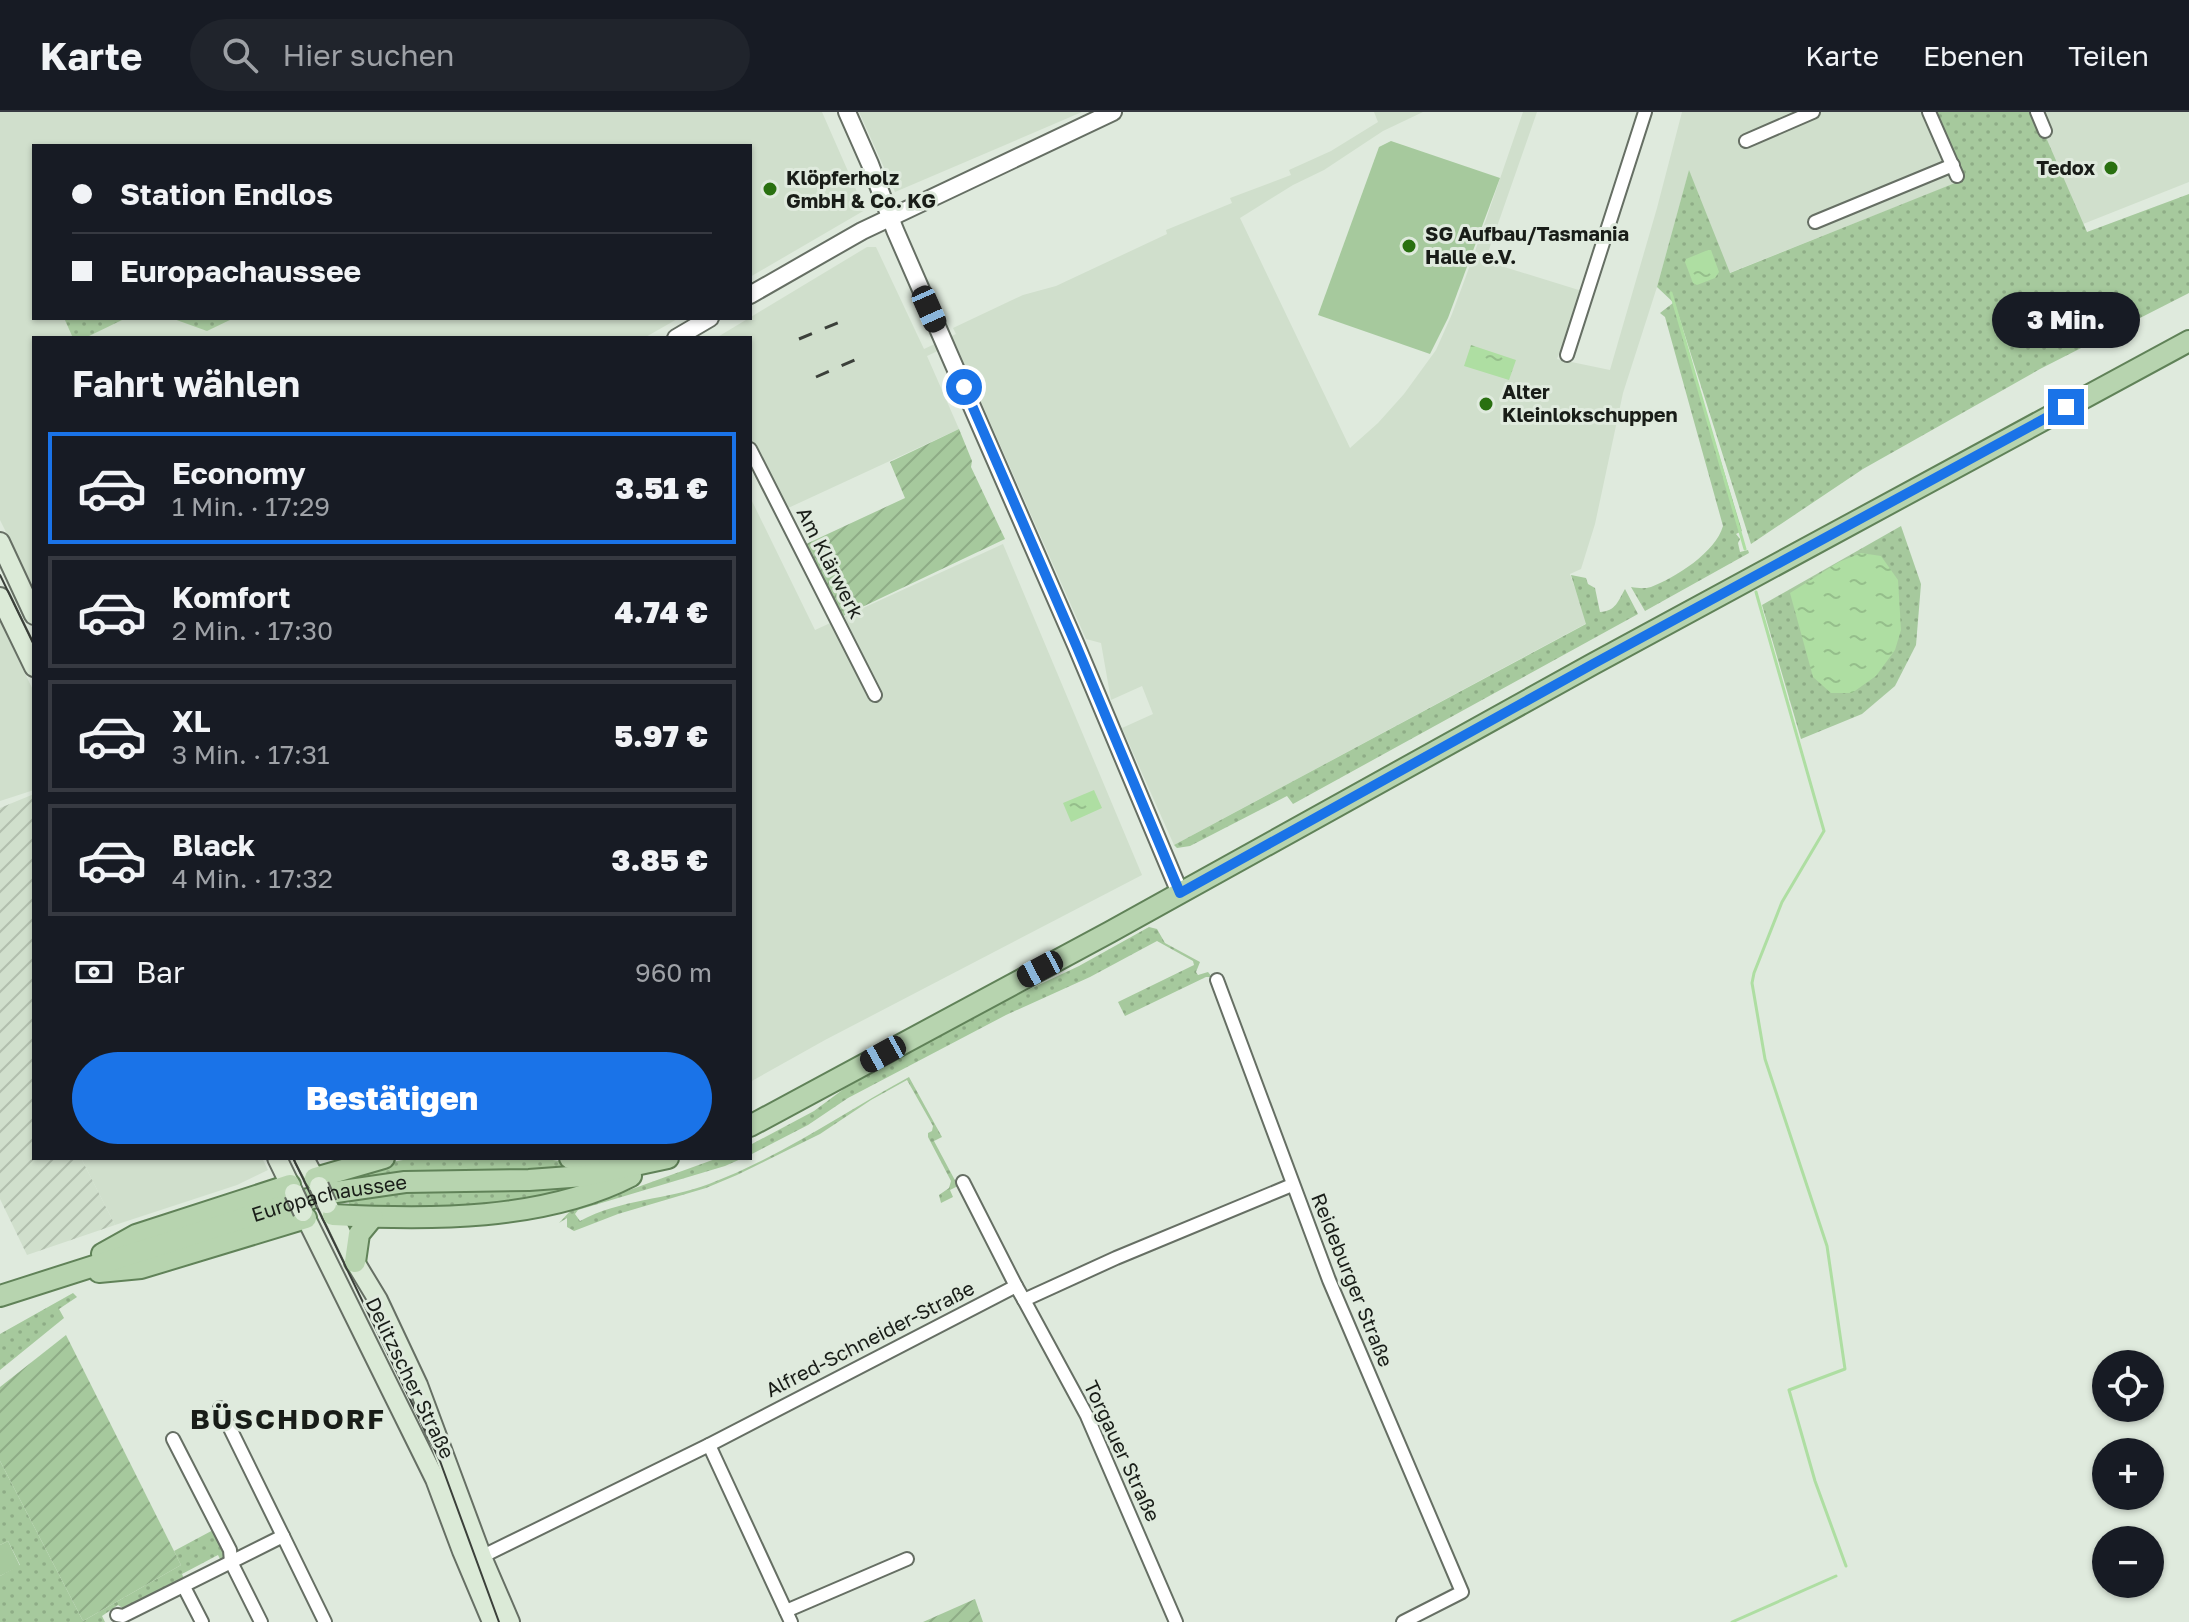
<!DOCTYPE html>
<html lang="de">
<meta charset="utf-8">
<style>
:root{--surface:#171b24;--page:#20242c;--text:#f1f3f6;--muted:#9ea1a6;--line:#363941;--accent:#1a73e8}
body{margin:0;font-family:"Golos Text",sans-serif;background:var(--page);color:var(--text);height:100vh;display:flex;flex-direction:column;font-size:30px;white-space:nowrap}
*{box-sizing:border-box;margin:0}
p{font-size:26px;color:var(--muted)}
.icon{flex:none;width:44px;height:44px;fill:none;stroke:currentColor;stroke-width:2;stroke-linecap:round;stroke-linejoin:round}
.map{position:relative;flex:1;overflow:hidden}
.sheet{position:absolute;left:32px;top:224px;width:720px;height:824px;display:flex;flex-direction:column;background:var(--surface);border-radius:0px;box-shadow:0 2px 6px #0004}
.sheet>*{flex:none}
.banner{position:absolute;left:32px;top:32px;width:720px;height:176px;border-radius:0px;box-shadow:0 2px 6px #0004;display:grid;align-content:center;height:176px;padding:0 40px;background:var(--surface)}
.fabs{position:absolute;left:2092px;top:1238px;display:grid;gap:16px}
.fabs a{display:grid;place-items:center;width:72px;height:72px;border-radius:50%;background:var(--surface);box-shadow:0 2px 6px #0004;font-size:40px}
.end{position:absolute;width:36px;height:36px;margin:-18px;border:10px solid #1a73e8;background:#fff;box-shadow:0 0 0 4px #fff}
.from{border-radius:50%}
.bubble{position:absolute;height:56px;border-radius:28px;background:var(--surface);box-shadow:0 2px 6px #0004;font-size:26px;font-weight:800;line-height:56px;text-align:center}
.car{position:absolute;width:24px;height:48px;margin:-24px -12px;border-radius:10px;box-shadow:0 0 6px 2px #0007;background:linear-gradient(#222 24%,#8ab4d8 0 40%,#222 0 76%,#8ab4d8 0 86%,#222 0)}
.banner b{display:flex;align-items:center;gap:28px;height:76px;font-size:30px}
.banner b+b{border-top:2px solid var(--line)}
.banner i{width:20px;height:20px;background:var(--text)}
ul{padding:0;list-style:none}
li{display:flex;align-items:center;gap:24px;height:112px;margin:0 16px 12px;padding:0 24px;border:4px solid var(--line);border-radius:0px}
li div{flex:1}
li b{display:block;font-size:30px}
li em{font-style:normal;font-weight:800}
li.on{border-color:var(--accent)}
li>.icon{width:72px;height:72px;stroke-width:1.5}
h2{padding:0 40px;font-size:36px;line-height:96px}
.pay{display:flex;align-items:center;gap:20px;height:88px;padding:0 40px;font-size:30px}
.pay p{margin-inline-start:auto}
.button{display:flex;gap:16px;margin-top:auto;padding:16px 40px}
.button a{flex:1;height:92px;border-radius:48px;background:var(--accent);color:#fff;font-size:32px;font-weight:800;line-height:92px;text-align:center}
header{display:flex;align-items:center;gap:48px;box-sizing:border-box;height:112px;padding:0 40px;background:var(--surface);border-bottom:2px solid var(--line)}
header strong{font-size:38px}
nav{display:flex;gap:44px;margin-inline-start:auto;font-size:28px}
.search{width:560px;height:72px;background:var(--page);display:flex;align-items:center;gap:20px;box-sizing:border-box;padding:0 28px;border-radius:44px;color:var(--muted);font-size:30px}
.map>svg:first-child{display:block}
.built{fill:#d0dfcc}
.industrial{fill:url(#industrial-furrows)}
.grass{fill:url(#grass-dots)}
.garden{fill:url(#garden-furrows)}
.pitch{fill:#a6c99d}
.water{fill:url(#water-ripples)}
.lines{fill:none;stroke-linecap:round;stroke-linejoin:round}
.stream{stroke:#aedea2;stroke-width:3}
.minor-casing{stroke:#666f64;stroke-width:16}
.tertiary-casing{stroke:#666f64;stroke-width:20}
.secondary-casing{stroke:#666f64;stroke-width:22}
.primary-casing{stroke:#608258;stroke-width:24}
.minor{stroke:#fff;stroke-width:12}
.tertiary{stroke:#fff;stroke-width:16}
.secondary{stroke:#dbead7;stroke-width:18}
.primary{stroke:#b7d4af;stroke-width:20}
.tram{stroke:#3b403a;stroke-width:2}
.rail{stroke:#3b403a;stroke-width:3;stroke-dasharray:14 14;stroke-linecap:butt}
.secondary-bridge-casing{stroke:#666f64;stroke-width:22;stroke-linecap:butt}
.secondary-bridge{stroke:#dbead7;stroke-width:18}
.route{stroke:#1a73e8;stroke-width:10}
.poi-dot{fill:#297010;stroke:#dfeadd;stroke-width:3}
.labels{text-anchor:middle;stroke-width:6;stroke-linejoin:round;paint-order:stroke}
.poi-label{font-size:20px;font-weight:bold;fill:#191d18;stroke:#dfeadd;text-anchor:start}
.street-label{font-size:20px;fill:#191d18;stroke:#dfeadd}
.district-label{font-size:28px;font-weight:bold;letter-spacing:2px;fill:#191d18;stroke:#dfeadd}
</style>
<header>
<strong>Karte</strong>
<div class="search"><svg class="icon" aria-label="search" viewBox="0 0 24 24"><circle cx="10" cy="10" r="6"/><path d="M15 15l6 6"/></svg>Hier suchen</div>
<nav><a>Karte</a><a>Ebenen</a><a>Teilen</a></nav>
</header>
<div class="map">
<svg width="2189" height="1510" viewBox="0 0 2189 1510">
<defs>
<pattern id="industrial-furrows" width="10" height="10" patternUnits="userSpaceOnUse" patternTransform="scale(2)"><rect width="10" height="10" fill="#d0dfcc"/><path d="M-1 1l2-2M0 10L10 0M9 11l2-2" fill="none" stroke="#b2bfae"/></pattern>
<pattern id="grass-dots" width="8" height="8" patternUnits="userSpaceOnUse" patternTransform="scale(2)"><rect width="8" height="8" fill="#a6c99d"/><path d="M2 2h.1M6 6h.1" fill="none" stroke="#8eac86" stroke-width="1.8" stroke-linecap="round"/></pattern>
<pattern id="garden-furrows" width="10" height="10" patternUnits="userSpaceOnUse" patternTransform="scale(2)"><rect width="10" height="10" fill="#a6c99d"/><path d="M-1 1l2-2M0 10L10 0M9 11l2-2" fill="none" stroke="#8eac86"/></pattern>
<pattern id="water-ripples" width="26" height="14" patternUnits="userSpaceOnUse" patternTransform="scale(2)"><rect width="26" height="14" fill="#aedea2"/><path d="M2 4q2-2 4 0t4 0M15 11q2-2 4 0t4 0" fill="none" stroke="#95be8b"/></pattern>
</defs>
<rect width="100%" height="100%" fill="#dfeadd"/>
<g class="built">
<path d="M 0,0 L 822,0 L 865,98 L 750,165 L 750,34 L 34,34 L 34,206 L 679,206 L 644,226 L 34,226 L 34,476 L 0,408 Z"/>
<path d="M 859,0 L 1082,0 L 895,80 Z"/>
<path d="M 1374,0 L 1423,0 L 1383,19 L 1324,58 L 1293,73 L 1240,106 L 1350,336 L 1378,311 L 1404,282 L 1436,238 L 1452,202 L 1473,145 L 1523,0 L 1537,0 L 1485,149 L 1582,179 L 1557,247 L 1610,258 L 1657,96 L 1682,0 L 1927,0 L 1959,70 L 1729,161 L 1689,59 L 1657,175 L 1623,281 L 1595,412 L 1581,457 L 1570,462 L 1587,511 L 1174,733 L 1122,616 L 1153,602 L 1142,574 L 1111,588 L 1101,531 L 1086,527 L 955,231 L 927,244 L 959,317 L 786,397 L 750,329 L 750,226 L 716,226 L 867,135 L 876,135 L 924,237 L 956,222 L 953,216 L 1023,183 L 1056,174 L 1167,122 L 1166,118 L 1232,91 L 1230,86 L 1291,63 L 1289,58 L 1331,39 L 1378,10 Z"/>
<path d="M 1930,0 L 2189,0 L 2189,70 L 1995,147 Z"/>
<path d="M 750,385 L 815,518 L 1003,432 L 1142,763 L 825,928 L 750,970 Z"/>
<path d="M 0,510 L 34,580 L 34,678 L 0,689 Z"/>
<path d="M 81,1046 L 262,1046 L 268,1058 L 237,1073 L 115,1113 Z"/>
</g>
<path class="industrial" d="M 34,682 L 34,1046 L 81,1046 L 115,1113 L 27,1143 L 0,1087 L 0,696 Z"/>
<g class="grass">
<path d="M 1930,0 L 2035,0 L 2087,120 L 2189,82 L 2189,181 L 2040,257 L 1863,357 L 1751,432 L 1675,192 L 1657,175 L 1689,58 L 1730,161 L 1960,69 Z"/>
<path d="M 1673,191 L 1742,419 L 1736,422 L 1740,427 L 1738,431 L 1740,440 L 1748,438 L 1749,441 L 1645,499 L 1631,475 C 1638,476 1644,477 1651,475 C 1675,466 1716,440 1723,414 L 1665,205 L 1660,201 Z"/>
<path d="M 64,206 L 123,206 L 122,208 L 85,226 L 73,226 Z"/>
<path d="M 171,206 L 234,206 L 207,219 Z"/>
<path d="M 1901,414 L 1921,472 L 1916,533 L 1895,574 L 1862,602 L 1801,627 L 1762,493 Z"/>
<path d="M 1571,463 L 1586,466 L 1588,472 L 1595,476 L 1600,500 C 1616,499 1618,489 1625,477 L 1638,502 L 1293,692 L 1287,684 L 1190,734 L 1177,736 L 1174,733 L 1586,512 Z"/>
<path d="M 1149,815 L 1157,817 L 1165,831 L 1200,850 L 1196,860 L 1198,863 L 1208,860 L 1212,865 L 1206,865 L 1125,904 L 1118,890 L 1194,853 L 1193,849 L 1157,829 L 1090,865 L 1006,903 L 848,986 L 808,1013 L 750,1043 L 750,1033 L 814,999 L 845,976 L 996,893 L 1079,854 Z"/>
<path d="M 909,965 L 942,1025 L 934,1029 L 958,1074 L 950,1078 L 953,1085 L 941,1091 L 939,1083 L 949,1076 L 951,1069 L 928,1025 L 928,1021 L 932,1019 L 933,1014 L 907,968 L 871,988 L 820,1022 L 737,1063 L 706,1076 L 618,1102 L 574,1119 L 567,1115 L 567,1106 L 559,1111 L 573,1096 L 599,1089 L 718,1046 L 743,1046 L 725,1054 L 578,1098 L 575,1102 L 580,1109 C 620,1087 667,1088 709,1072 C 781,1045 843,1001 909,965 Z"/>
<path d="M 414,1046 L 540,1046 L 585,1053 L 607,1053 L 330,1072 L 386,1051 Z"/>
<path d="M 618,1065 L 503,1095 L 351,1099 L 348,1087 L 379,1083 Z"/>
<path d="M 73,1181 L 77,1185 L 59,1197 L 64,1206 L 0,1258 L 0,1222 Z"/>
<path d="M 0,1349 L 83,1509 L 181,1453 L 174,1439 L 215,1417 L 228,1444 L 222,1451 L 218,1443 L 182,1462 L 185,1469 L 181,1471 L 179,1468 L 145,1485 L 146,1489 L 127,1499 L 118,1493 L 102,1504 L 105,1510 L 0,1510 L 0,1464 L 20,1453 L 8,1429 L 0,1433 Z"/>
</g>
<g class="garden">
<path d="M 959,317 L 972,349 L 971,355 L 1005,427 L 839,506 L 804,433 L 905,386 L 890,350 Z"/>
<path d="M 66,1223 L 181,1453 L 83,1509 L 0,1349 L 0,1275 Z"/>
<path d="M 975,1487 L 983,1510 L 923,1510 Z"/>
</g>
<g class="pitch">
<path d="M 1391,29 L 1500,66 L 1448,206 L 1430,242 L 1318,203 L 1379,35 Z"/>
<path d="M 8,1429 L 20,1454 L 0,1464 L 0,1433 Z"/>
</g>
<g class="water">
<path d="M 1708,138 L 1711,138 L 1719,160 L 1715,166 L 1697,173 L 1693,171 L 1685,150 L 1686,147 Z"/>
<path d="M 1471,233 L 1516,248 L 1509,268 L 1464,254 Z"/>
<path d="M 1861,441 L 1881,444 L 1898,468 L 1901,518 L 1895,538 L 1876,564 L 1852,581 L 1831,581 L 1813,565 L 1790,481 L 1839,450 Z"/>
<path d="M 1094,678 L 1102,696 L 1071,710 L 1063,691 Z"/>
</g>
<g class="lines">
<g class="stream">
<path d="M 1671,181 L 1745,437"/>
<path d="M 1756,480 L 1824,719 L 1782,790 L 1754,861 L 1752,871 L 1765,947 L 1827,1134 L 1845,1257 L 1789,1278 L 1815,1369 L 1846,1454"/>
<path d="M 1732,1510 L 1836,1464"/>
</g>
<defs>
<g id="minor">
<path d="M 1929,0 L 1957,64"/>
<path d="M 2037,0 L 2045,19"/>
<path d="M 1746,29 L 1813,0"/>
<path d="M 1815,110 L 1953,53"/>
<path d="M 1567,243 L 1645,0"/>
<path d="M 750,337 L 875,583"/>
<path d="M 1217,868 L 1329,1168 L 1462,1480 L 1403,1510"/>
<path d="M 963,1070 L 1016,1174"/>
<path d="M 1024,1188 L 1087,1304 L 1176,1510"/>
<path d="M 220,1296 L 283,1424"/>
<path d="M 173,1327 L 230,1438 L 231,1450 L 261,1510"/>
<path d="M 709,1333 L 791,1510"/>
<path d="M 477,1447 L 709,1333 L 1016,1174 L 1024,1188 L 1116,1146 L 1292,1073"/>
<path d="M 184,1475 L 202,1510"/>
<path d="M 786,1499 L 907,1447"/>
<path d="M 117,1503 L 123,1504 L 283,1424 L 325,1510"/>
</g>
<g id="tertiary">
<path d="M 847,0 L 870,52 L 895,118 L 1076,533 L 1180,781"/>
<path d="M 750,183 L 862,119 L 1113,0"/>
<path d="M 676,226 L 710,206"/>
</g>
<g id="secondary">
<path d="M 0,430 L 34,503"/>
<path d="M 0,485 L 34,555"/>
<path d="M 277,1046 L 294,1081"/>
<path d="M 304,1046 L 319,1074"/>
<path d="M 327,1092 L 355,1150 L 378,1188 L 418,1273 L 482,1445 L 510,1510"/>
<path d="M 303,1100 L 435,1367 L 462,1439 L 492,1510"/>
</g>
<g id="primary">
<path d="M 750,1014 L 1110,820 L 1593,552 L 2189,229"/>
<path d="M 570,1046 L 619,1050"/>
<path d="M 315,1066 L 384,1046"/>
<path d="M 333,1103 C 429,1108 543,1109 631,1064"/>
<path d="M 102,1142 L 136,1123 L 290,1073"/>
<path d="M 355,1150 L 359,1122 L 373,1105"/>
<path d="M 99,1160 L 141,1156 L 306,1106"/>
<path id="s1" d="M 0,1184 L 285,1093 L 336,1080 L 405,1070 L 529,1068 L 584,1064 L 668,1046"/>
</g>
</defs>
<use href="#minor" class="minor-casing"/>
<use href="#tertiary" class="tertiary-casing"/>
<use href="#secondary" class="secondary-casing"/>
<use href="#primary" class="primary-casing"/>
<use href="#minor" class="minor"/>
<use href="#tertiary" class="tertiary"/>
<use href="#secondary" class="secondary"/>
<use href="#primary" class="primary"/>
<g class="tram">
<path d="M 0,463 L 34,533"/>
<path d="M 293,1046 L 440,1349 L 499,1510"/>
</g>
<g class="rail">
<path d="M 799,227 L 842,209"/>
<path d="M 816,265 L 859,246"/>
</g>
<defs>
<g id="secondary-bridge">
<path d="M 319,1074 L 327,1092"/>
<path d="M 294,1081 L 303,1100"/>
</g>
</defs>
<use href="#secondary-bridge" class="secondary-bridge-casing"/>
<use href="#secondary-bridge" class="secondary-bridge"/>
</g>
<g class="lines">
<path class="route" d="M 964,275 L 1076,533 L 1180,781 L 1593,552 L 2066,295"/>
</g>
<g class="poi-dot">
<circle cx="2111" cy="56" r="8"/>
<circle cx="770" cy="77" r="8"/>
<circle cx="1409" cy="134" r="8"/>
<circle cx="1486" cy="292" r="8"/>
</g>
<g class="labels">
<g class="poi-label">
<text x="2095" y="63" text-anchor="end">Tedox</text>
<text x="786" y="73">Klöpferholz<tspan x="786" dy="23">GmbH &amp; Co. KG</tspan></text>
<text x="1425" y="129">SG Aufbau/Tasmania<tspan x="1425" dy="23">Halle e.V.</tspan></text>
<text x="1502" y="287">Alter<tspan x="1502" dy="23">Kleinlokschuppen</tspan></text>
</g>
<g class="street-label">
<text transform="translate(830 451) rotate(63)" y="7">Am Klärwerk</text>
<text dy="7" stroke="none"><textPath href="#s1" startOffset="344">Europachaussee</textPath></text>
<text transform="translate(1352 1168) rotate(68)" y="7">Reideburger Straße</text>
<text transform="translate(870 1227) rotate(-27)" y="7">Alfred-Schneider-Straße</text>
<text transform="translate(410 1266) rotate(64)" y="7">Delitzscher Straße</text>
<text transform="translate(1122 1339) rotate(65)" y="7">Torgauer Straße</text>
</g>
<g class="district-label">
<text x="288" y="1317">BÜSCHDORF</text>
</g>
</g>
</svg>
<div class="fabs">
<a><svg class="icon" aria-label="locate" viewBox="0 0 24 24"><circle cx="12" cy="12" r="6"/><path d="M12 2v4M12 18v4M2 12h4M18 12h4"/></svg></a>
<a>+</a>
<a>−</a>
</div>
<i class="end from" style="left:964px;top:275px"></i>
<i class="end" style="left:2066px;top:295px"></i>
<div class="bubble" style="left:1992px;top:180px;width:148px">3 Min.</div>
<i class="car" style="left:929px;top:197px;rotate:156deg"></i>
<i class="car" style="left:1040px;top:857px;rotate:242deg"></i>
<i class="car" style="left:883px;top:942px;rotate:241deg"></i>
<div class="banner">
<b><i class="from"></i>Station Endlos</b>
<b><i></i>Europachaussee</b>
</div>
<section class="sheet">
<h2>Fahrt wählen</h2>
<ul>
<li class="on"><svg class="icon" aria-label="car" viewBox="0 0 24 24"><path d="M5 17H2v-5l4-1 3-4h7l3 4 3 1v5h-3M9 17h6M6 11h13"/><circle cx="7" cy="17" r="2"/><circle cx="17" cy="17" r="2"/></svg><div><b>Economy</b><p>1 Min. · 17:29</p></div><em>3.51 €</em></li>
<li><svg class="icon" aria-label="car" viewBox="0 0 24 24"><path d="M5 17H2v-5l4-1 3-4h7l3 4 3 1v5h-3M9 17h6M6 11h13"/><circle cx="7" cy="17" r="2"/><circle cx="17" cy="17" r="2"/></svg><div><b>Komfort</b><p>2 Min. · 17:30</p></div><em>4.74 €</em></li>
<li><svg class="icon" aria-label="car" viewBox="0 0 24 24"><path d="M5 17H2v-5l4-1 3-4h7l3 4 3 1v5h-3M9 17h6M6 11h13"/><circle cx="7" cy="17" r="2"/><circle cx="17" cy="17" r="2"/></svg><div><b>XL</b><p>3 Min. · 17:31</p></div><em>5.97 €</em></li>
<li><svg class="icon" aria-label="car" viewBox="0 0 24 24"><path d="M5 17H2v-5l4-1 3-4h7l3 4 3 1v5h-3M9 17h6M6 11h13"/><circle cx="7" cy="17" r="2"/><circle cx="17" cy="17" r="2"/></svg><div><b>Black</b><p>4 Min. · 17:32</p></div><em>3.85 €</em></li>
</ul>
<div class="pay"><svg class="icon" aria-label="cash" viewBox="0 0 24 24"><path d="M3 7h18v10H3z"/><circle cx="12" cy="12" r="2"/></svg>Bar<p>960 m</p></div>
<div class="button"><a>Bestätigen</a></div>
</section>
</div>
